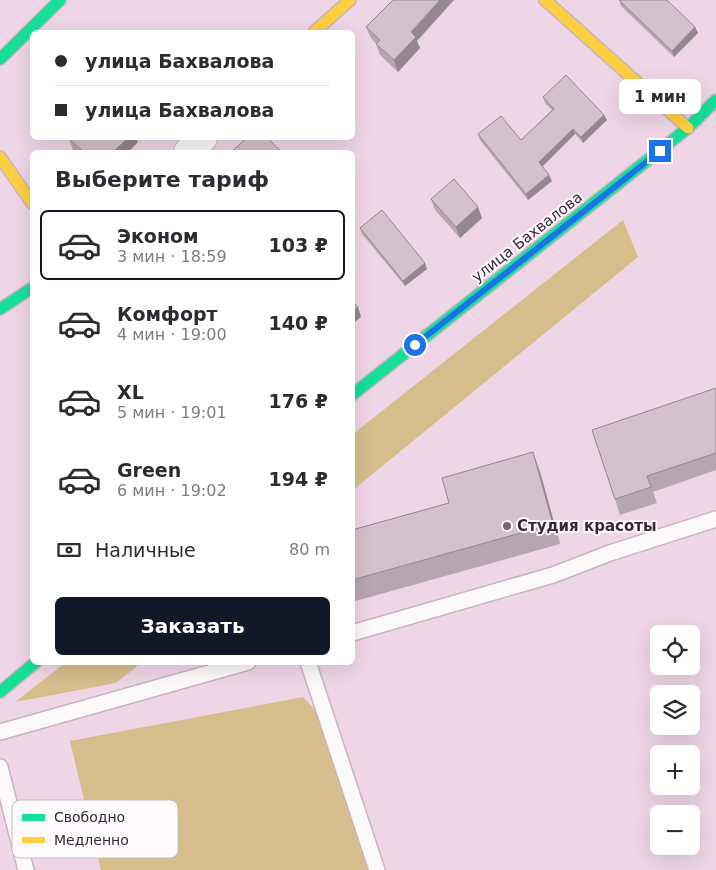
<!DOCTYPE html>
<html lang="ru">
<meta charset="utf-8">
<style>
:root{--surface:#fff;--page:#f7f7f7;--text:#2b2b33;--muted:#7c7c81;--line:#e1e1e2;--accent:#111827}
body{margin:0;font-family:"DejaVu Sans",sans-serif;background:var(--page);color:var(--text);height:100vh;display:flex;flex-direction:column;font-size:19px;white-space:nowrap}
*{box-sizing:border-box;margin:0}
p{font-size:16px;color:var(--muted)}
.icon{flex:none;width:28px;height:28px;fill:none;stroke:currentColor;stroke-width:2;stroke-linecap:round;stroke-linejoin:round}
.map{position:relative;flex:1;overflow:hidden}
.sheet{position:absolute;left:30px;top:150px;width:325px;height:515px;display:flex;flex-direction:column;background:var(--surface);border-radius:8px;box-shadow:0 5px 20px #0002}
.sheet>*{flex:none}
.top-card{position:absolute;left:30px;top:30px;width:325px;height:110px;border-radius:8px;box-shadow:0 5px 20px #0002;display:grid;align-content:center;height:110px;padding:0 25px;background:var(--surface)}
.controls{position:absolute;left:650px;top:625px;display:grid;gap:10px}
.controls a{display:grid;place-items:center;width:50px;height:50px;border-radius:8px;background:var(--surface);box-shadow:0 5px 20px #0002;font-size:25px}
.end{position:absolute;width:22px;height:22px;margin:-11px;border:6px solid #1a73e8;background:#fff;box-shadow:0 0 0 2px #fff}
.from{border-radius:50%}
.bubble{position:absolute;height:35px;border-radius:8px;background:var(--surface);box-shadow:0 5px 20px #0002;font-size:16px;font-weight:700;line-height:35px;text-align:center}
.top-card b{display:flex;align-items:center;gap:18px;height:48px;font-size:19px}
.top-card b+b{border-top:1px solid var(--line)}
.top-card i{width:12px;height:12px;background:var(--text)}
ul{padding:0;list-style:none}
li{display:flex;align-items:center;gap:15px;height:70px;margin:0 10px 8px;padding:0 15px;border:2px solid transparent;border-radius:8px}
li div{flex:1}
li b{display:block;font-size:19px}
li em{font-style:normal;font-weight:700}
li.on{border-color:var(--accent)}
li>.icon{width:45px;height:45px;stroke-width:1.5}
h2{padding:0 25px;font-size:22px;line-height:60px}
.pay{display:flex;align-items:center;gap:12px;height:55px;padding:0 25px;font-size:19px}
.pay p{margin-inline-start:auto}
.action{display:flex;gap:10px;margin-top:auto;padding:10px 25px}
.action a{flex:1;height:58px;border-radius:8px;background:var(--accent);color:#fff;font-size:20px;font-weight:700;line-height:58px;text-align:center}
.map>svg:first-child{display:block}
.forest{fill:#d5be8c}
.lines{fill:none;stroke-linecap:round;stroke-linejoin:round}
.lane-casing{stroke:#c7b4c1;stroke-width:18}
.street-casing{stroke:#c7b4c1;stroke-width:30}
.fast-casing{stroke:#c7b4c1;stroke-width:14}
.slow-casing{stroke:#c7b4c1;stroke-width:14}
.lane{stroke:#fcf9fb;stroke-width:15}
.street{stroke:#fcf9fb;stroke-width:28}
.fast{stroke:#16e098;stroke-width:11}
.slow{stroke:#ffcf43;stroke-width:11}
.wall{fill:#b7a6af}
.shaded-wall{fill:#95878e}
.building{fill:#d5c1cb;stroke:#95878e}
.route{stroke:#1a73e8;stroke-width:6}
.poi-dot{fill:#786572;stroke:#fffafd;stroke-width:2}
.labels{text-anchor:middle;stroke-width:4;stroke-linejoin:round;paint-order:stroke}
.street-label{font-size:15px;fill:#392834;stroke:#fffafd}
.poi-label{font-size:15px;font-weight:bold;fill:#392834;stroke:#fffafd;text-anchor:start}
.key{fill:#fffafd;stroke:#c4bbc1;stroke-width:1}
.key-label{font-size:14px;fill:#392834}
</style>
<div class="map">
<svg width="716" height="870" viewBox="0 0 716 870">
<rect width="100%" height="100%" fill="#eed6e6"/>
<g class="forest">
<path d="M 623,220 L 638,257 L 353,490 L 353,434 Z"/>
<path d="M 65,663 L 65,662 L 141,663 L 116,683 L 15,702 Z"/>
<path d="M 303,697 L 329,725 L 375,870 L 101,870 L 70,741 Z"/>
</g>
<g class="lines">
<defs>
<g id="lane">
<path d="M 352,633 L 553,575 L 610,553 L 716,519"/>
<path d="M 308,662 L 377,870"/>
<path d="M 0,732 L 248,662"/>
<path d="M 0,767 L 26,870"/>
</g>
<path id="street" d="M 188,152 L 203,138"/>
<g id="fast">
<path d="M 0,59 L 60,0"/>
<path d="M 0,309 L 32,288"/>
<path d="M 352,395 L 688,128 L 716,100"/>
<path d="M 0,692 L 36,662"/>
</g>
<g id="slow">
<path d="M 545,0 L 688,128"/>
<path d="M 314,32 L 350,0"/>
<path d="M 0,157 L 32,203"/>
</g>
</defs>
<use href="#lane" class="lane-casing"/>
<use href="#street" class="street-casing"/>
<use href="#fast" class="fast-casing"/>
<use href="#slow" class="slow-casing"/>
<use href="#lane" class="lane"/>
<use href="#street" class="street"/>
<use href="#fast" class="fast"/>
<use href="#slow" class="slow"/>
</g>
<g class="wall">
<path d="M 619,0 L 695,27 L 698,33 L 674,57 L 621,6 Z"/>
<path d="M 366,27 L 417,41 L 420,48 L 398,72 L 380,55 L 376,44 L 371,38 Z"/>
<path d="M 543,97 L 604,115 L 607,120 L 583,143 L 575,134 L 542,166 L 552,181 L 528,200 L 480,140 L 478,134 L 521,140 L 552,110 L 545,103 Z"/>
<path d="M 69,139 L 138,142 L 128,152 L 76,152 L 73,150 Z"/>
<path d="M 431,199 L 482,218 L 460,238 L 435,210 Z"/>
<path d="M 360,228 L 425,263 L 427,269 L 405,286 L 362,234 Z"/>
<path d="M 716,388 L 716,470 L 653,492 L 657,503 L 620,515 L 615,499 Z"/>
<path d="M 540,472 L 560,544 L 352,602 L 352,530 L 449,503 Z"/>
</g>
<g class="shaded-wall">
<path d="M 440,0 L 454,0 L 417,41 L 420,48 L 398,72 L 394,60 L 411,32 Z"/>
<path d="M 695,27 L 698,33 L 674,57 L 672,51 Z"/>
<path d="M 604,115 L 607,120 L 583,143 L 581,137 Z"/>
<path d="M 573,129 L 575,134 L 541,168 L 539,162 Z"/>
<path d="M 128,138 L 136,138 L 138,142 L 128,152 L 113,152 Z"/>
<path d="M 549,175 L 552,181 L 528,200 L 526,194 Z"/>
<path d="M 478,207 L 482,218 L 460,238 L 456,227 Z"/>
<path d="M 425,263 L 427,269 L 405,286 L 403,281 Z"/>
<path d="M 358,307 L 361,317 L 352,324 L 352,311 Z"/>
<path d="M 533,452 L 540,472 L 560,544 L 553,524 Z"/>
</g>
<g class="building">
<path d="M 393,0 L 440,0 L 411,32 L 416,37 L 394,60 L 376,44 L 380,40 L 366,27 Z"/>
<path d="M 619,0 L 667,0 L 695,27 L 672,51 Z"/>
<path d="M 566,75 L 604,115 L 581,137 L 573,129 L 539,162 L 549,175 L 526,194 L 478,134 L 501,116 L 521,140 L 554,109 L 543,97 Z"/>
<path d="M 70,138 L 128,138 L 113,152 L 84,152 L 69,139 Z"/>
<path d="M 247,138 L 267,138 L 282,152 L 231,152 Z"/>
<path d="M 454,179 L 478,207 L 456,227 L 431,199 Z"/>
<path d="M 382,210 L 425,263 L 403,281 L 360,228 Z"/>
<path d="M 352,301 L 358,307 L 352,311 Z"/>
<path d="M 716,388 L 716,453 L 647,476 L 651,487 L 615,499 L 592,430 Z"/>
<path d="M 533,452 L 553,524 L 352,580 L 352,530 L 449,503 L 442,478 Z"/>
</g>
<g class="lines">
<path class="route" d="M 415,345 L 660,151"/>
</g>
<circle class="poi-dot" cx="507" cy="526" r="5"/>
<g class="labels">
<g class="street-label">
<text transform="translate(527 237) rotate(-38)" y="5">улица Бахвалова</text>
</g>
<g class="poi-label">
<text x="517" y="531">Студия красоты</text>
</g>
</g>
<rect x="12" y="800" width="166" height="58" rx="8" class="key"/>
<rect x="22" y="814" width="23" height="7" fill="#16e098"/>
<rect x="22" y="837" width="23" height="6" fill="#ffcf43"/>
<g class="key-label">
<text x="54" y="822">Свободно</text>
<text x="54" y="845">Медленно</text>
</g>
</svg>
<div class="controls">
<a><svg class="icon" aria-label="locate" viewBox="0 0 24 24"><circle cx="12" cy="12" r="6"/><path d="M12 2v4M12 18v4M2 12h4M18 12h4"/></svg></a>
<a><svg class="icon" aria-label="layers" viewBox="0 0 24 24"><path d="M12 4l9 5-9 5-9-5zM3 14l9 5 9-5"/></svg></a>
<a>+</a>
<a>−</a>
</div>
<i class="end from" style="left:415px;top:345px"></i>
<i class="end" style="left:660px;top:151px"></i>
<div class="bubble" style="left:619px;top:79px;width:82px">1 мин</div>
<div class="top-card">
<b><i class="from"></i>улица Бахвалова</b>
<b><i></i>улица Бахвалова</b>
</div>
<section class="sheet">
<h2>Выберите тариф</h2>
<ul>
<li class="on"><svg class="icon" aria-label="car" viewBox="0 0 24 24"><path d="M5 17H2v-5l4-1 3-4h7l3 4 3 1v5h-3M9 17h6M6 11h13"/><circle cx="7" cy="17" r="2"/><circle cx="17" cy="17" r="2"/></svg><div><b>Эконом</b><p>3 мин · 18:59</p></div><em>103 ₽</em></li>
<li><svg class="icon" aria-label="car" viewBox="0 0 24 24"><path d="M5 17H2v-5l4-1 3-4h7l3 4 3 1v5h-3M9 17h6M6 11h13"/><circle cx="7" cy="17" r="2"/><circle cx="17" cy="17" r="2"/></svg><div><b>Комфорт</b><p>4 мин · 19:00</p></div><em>140 ₽</em></li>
<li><svg class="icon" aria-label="car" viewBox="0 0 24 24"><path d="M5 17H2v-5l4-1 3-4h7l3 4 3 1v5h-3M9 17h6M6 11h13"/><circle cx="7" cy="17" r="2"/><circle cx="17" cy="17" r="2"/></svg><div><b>XL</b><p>5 мин · 19:01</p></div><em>176 ₽</em></li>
<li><svg class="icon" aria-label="car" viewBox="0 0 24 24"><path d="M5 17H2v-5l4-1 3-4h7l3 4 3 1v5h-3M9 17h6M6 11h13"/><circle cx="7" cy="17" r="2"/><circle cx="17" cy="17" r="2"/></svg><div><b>Green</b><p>6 мин · 19:02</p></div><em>194 ₽</em></li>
</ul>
<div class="pay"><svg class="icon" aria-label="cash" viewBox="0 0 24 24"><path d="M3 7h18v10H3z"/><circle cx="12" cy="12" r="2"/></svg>Наличные<p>80 m</p></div>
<div class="action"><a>Заказать</a></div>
</section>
</div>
